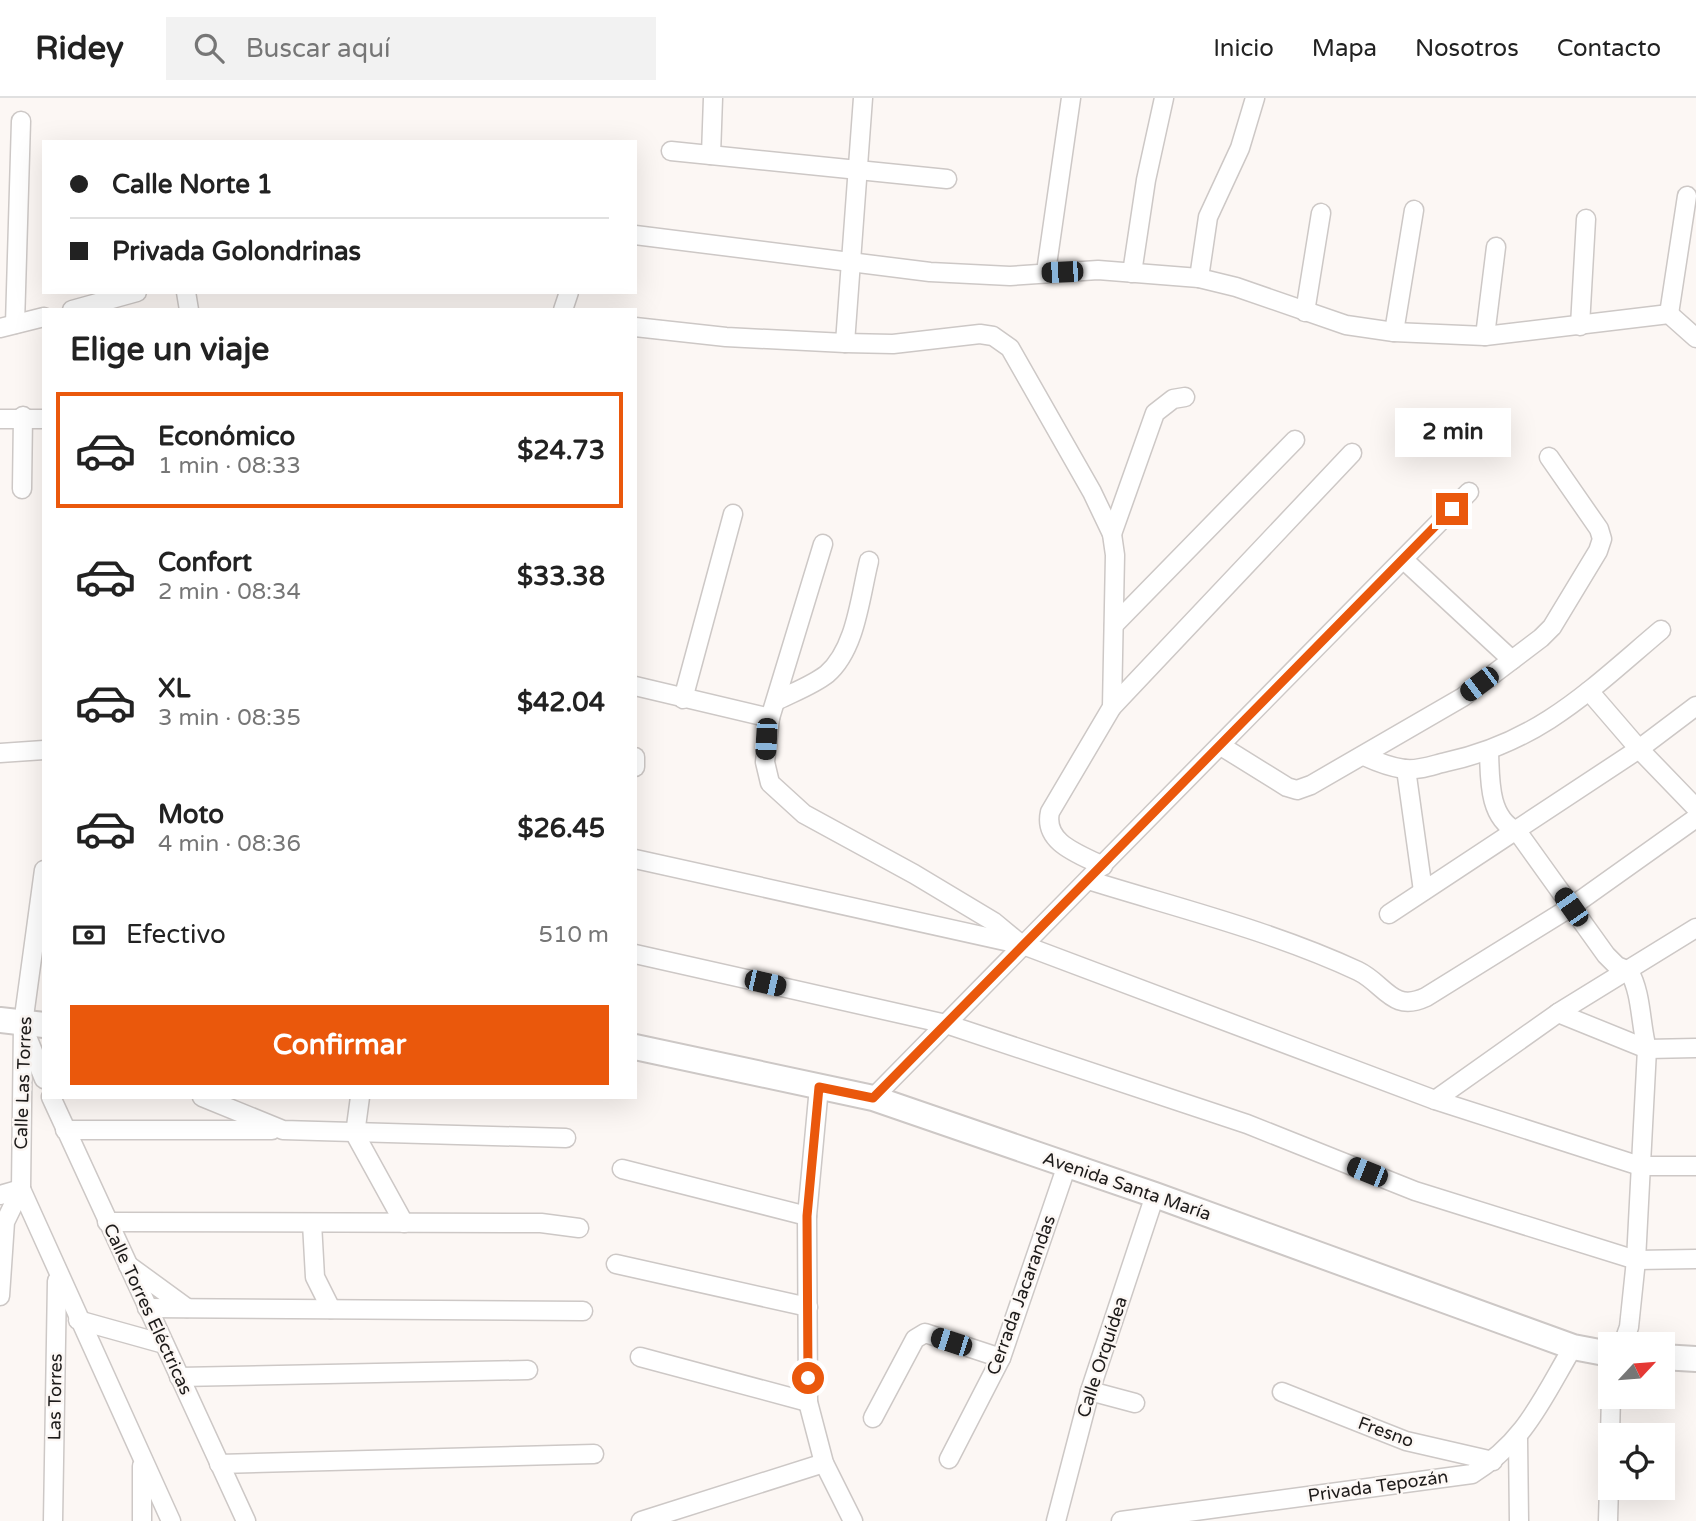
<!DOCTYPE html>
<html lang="es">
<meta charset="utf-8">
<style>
:root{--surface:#fff;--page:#f2f2f2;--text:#222;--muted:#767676;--line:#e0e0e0;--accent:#ea580c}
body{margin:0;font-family:"Varela Round",sans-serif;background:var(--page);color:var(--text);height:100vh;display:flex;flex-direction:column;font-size:26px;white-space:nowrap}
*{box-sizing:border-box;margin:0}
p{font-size:23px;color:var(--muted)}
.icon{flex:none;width:38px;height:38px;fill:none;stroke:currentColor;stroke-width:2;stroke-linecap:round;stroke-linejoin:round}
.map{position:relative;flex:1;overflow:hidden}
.panel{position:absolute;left:42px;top:210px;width:595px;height:791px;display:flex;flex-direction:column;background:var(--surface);border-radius:0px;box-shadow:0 7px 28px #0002}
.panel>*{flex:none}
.hud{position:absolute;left:42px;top:42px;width:595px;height:154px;border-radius:0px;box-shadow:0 7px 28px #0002;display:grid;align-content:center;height:154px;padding:0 28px;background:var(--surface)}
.needle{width:46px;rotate:64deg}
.buttons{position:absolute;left:1598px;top:1234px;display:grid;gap:14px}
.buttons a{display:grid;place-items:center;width:77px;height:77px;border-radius:0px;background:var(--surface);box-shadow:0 7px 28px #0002;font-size:35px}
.end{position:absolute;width:32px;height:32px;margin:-16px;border:9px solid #ea580c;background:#fff;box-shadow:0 0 0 4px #fff}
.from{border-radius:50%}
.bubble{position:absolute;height:49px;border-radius:0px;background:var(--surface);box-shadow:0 7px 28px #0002;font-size:23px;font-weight:700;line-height:49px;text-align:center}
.car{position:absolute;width:21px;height:42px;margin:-21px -10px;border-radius:9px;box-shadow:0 0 5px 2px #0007;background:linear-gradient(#222 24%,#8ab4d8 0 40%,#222 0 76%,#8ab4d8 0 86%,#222 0)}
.hud b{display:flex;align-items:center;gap:24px;height:66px;font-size:26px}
.hud b+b{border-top:2px solid var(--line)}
.hud i{width:18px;height:18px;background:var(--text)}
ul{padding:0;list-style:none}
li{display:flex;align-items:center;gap:21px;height:116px;margin:0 14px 10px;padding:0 14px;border:4px solid transparent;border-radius:0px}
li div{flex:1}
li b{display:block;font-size:26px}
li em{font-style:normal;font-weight:700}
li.on{border-color:var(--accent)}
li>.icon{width:63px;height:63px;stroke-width:1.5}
h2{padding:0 28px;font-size:32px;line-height:84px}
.pay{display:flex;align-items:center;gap:18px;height:77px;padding:0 28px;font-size:26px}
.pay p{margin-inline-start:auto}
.button{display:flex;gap:14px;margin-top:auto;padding:14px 28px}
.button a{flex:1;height:80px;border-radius:0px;background:var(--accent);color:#fff;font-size:28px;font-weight:700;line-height:80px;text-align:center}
header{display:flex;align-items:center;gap:42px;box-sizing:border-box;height:98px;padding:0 35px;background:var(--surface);border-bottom:2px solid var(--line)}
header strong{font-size:33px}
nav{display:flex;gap:38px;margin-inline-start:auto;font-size:24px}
.search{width:490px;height:63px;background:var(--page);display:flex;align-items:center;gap:18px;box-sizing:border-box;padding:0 24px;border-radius:0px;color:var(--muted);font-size:26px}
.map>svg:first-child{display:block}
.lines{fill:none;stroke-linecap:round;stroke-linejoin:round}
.street-casing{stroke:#cdc8c6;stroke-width:21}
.secondary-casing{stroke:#cdc8c6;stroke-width:28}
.street{stroke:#fff;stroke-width:18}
.secondary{stroke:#fff;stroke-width:24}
.route{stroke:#ea580c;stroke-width:9}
.labels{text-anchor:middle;stroke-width:5;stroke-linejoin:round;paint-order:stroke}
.street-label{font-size:18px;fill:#1d1b1a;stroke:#fcf7f4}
</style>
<header>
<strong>Ridey</strong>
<div class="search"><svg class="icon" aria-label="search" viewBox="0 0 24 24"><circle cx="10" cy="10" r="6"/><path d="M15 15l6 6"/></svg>Buscar aquí</div>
<nav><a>Inicio</a><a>Mapa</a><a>Nosotros</a><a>Contacto</a></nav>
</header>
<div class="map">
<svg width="1696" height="1423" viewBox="0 0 1696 1423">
<rect width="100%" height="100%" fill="#fcf7f4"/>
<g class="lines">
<defs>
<g id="street">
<path d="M 671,53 L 947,81"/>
<path d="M 711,57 L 713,0"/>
<path d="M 635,137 L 930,174 L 1010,178 L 1098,172 L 1199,180 L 1236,189 L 1346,227 L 1394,234 L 1485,238 L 1669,216 L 1696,240"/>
<path d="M 1046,174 L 1071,0"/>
<path d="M 1132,175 L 1146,82 L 1164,0"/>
<path d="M 1199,180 L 1208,119 L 1240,50 L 1255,0"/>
<path d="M 186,194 L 189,212"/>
<path d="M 72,212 L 137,194"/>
<path d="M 563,212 L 569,194"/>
<path d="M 1305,214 L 1321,115"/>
<path d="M 1669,216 L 1687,98"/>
<path d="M 15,226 L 21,23"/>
<path d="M 1580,228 L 1586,121"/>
<path d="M 635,229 L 726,239 L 845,245 L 893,246 L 980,236 L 993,238 L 1010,250 L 1092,394 L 1112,436 L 1115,457 L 1112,609 L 1050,714 C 1043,745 1079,756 1103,768"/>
<path d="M 0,230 L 44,219"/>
<path d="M 1394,234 L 1414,112"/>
<path d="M 1485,238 L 1496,149"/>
<path d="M 845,245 L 863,0"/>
<path d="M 0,321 L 44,321"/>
<path d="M 22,391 L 23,318"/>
<path d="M 1112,436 L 1155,315 L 1173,301 L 1185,299"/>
<path d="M 823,446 L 770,620 L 765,664 L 770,685 L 804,716 L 914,776 L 994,824 L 1017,843"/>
<path d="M 1404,462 L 1512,562"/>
<path d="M 1114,527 L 1295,342"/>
<path d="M 635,588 L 770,620"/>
<path d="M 1589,593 L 1639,651 L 1696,710"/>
<path d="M 683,601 L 733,416"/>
<path d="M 778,602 C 794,594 813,587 827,576 C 856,551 860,499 869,463"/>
<path d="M 1112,609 L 1352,355"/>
<path d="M 1221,648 L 1287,689 L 1297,692 L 1311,687 L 1463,599 L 1541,540 L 1552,529 L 1598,453 L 1602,441 L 1599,431 L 1549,359"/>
<path d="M 1489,653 C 1490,680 1488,720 1517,733 L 1606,857 L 1617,868 L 1629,873 C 1642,896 1640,925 1647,951 L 1636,1162 L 1629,1229 L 1623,1246"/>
<path d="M 0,655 L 44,652"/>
<path d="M 1364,658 C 1377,664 1390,669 1404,671 C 1418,673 1433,667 1446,664 C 1540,644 1591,591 1661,532"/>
<path d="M 635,659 L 635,669"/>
<path d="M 1406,671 L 1423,793"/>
<path d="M 635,761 L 1023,847 L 1435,1002 L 1640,1068 L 1696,1068"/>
<path d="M 1088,782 C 1178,810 1272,833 1358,873 C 1385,886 1392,915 1426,899 L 1571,809 L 1696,720"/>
<path d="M 1389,816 L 1639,651 L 1696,608"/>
<path d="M 635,856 L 946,926 L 1247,1026 L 1415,1093 L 1636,1162 L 1696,1161"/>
<path d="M 1558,915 L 1647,951 L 1696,950"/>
<path d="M 26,936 L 44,981"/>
<path d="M 819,989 L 807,1118 L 808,1304 L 824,1365 L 853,1423"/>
<path d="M 51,999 L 246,1423"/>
<path d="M 202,999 L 283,1032 L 566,1040"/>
<path d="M 360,999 L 355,1036 L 404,1125"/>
<path d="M 873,1000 L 1469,394"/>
<path d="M 1435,1002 L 1558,915 L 1696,830"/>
<path d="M 65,1032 L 272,1032"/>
<path d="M 622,1071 L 807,1118"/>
<path d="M 21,1091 L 171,1423"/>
<path d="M 0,1097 L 21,1091"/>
<path d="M 107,1124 L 541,1125 L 579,1130"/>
<path d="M 312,1125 L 315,1179 L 331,1211"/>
<path d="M 616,1166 L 808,1209"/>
<path d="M 128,1167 L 187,1210"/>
<path d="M 0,1198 L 5,1124 L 21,1091 L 23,926 L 44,772"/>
<path d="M 147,1210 L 583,1213"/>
<path d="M 78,1222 L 164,1246"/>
<path d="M 640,1259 L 808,1304"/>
<path d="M 179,1279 L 528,1272"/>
<path d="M 1090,1293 L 1135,1305"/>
<path d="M 1282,1294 L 1406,1343 L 1493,1363"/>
<path d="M 873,1320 L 915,1241 L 925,1235 L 1001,1260"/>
<path d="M 1610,1337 L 1611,1298"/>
<path d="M 1518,1341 L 1519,1423"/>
<path d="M 949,1361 L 1001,1260 L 1067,1067"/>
<path d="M 219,1366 L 594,1356"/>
<path d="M 53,1423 L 57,1183"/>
<path d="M 142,1423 L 142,1368"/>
<path d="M 641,1423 L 824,1365"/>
<path d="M 1056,1423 L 1090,1293 L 1155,1097"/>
<path d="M 1121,1423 L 1472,1376 C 1526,1343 1542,1301 1573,1249"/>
<path d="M 1608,1423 L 1610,1353"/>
</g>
<g id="secondary">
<path d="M 0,922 L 44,927"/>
<path d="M 635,949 L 873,1000 L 1155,1097 L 1573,1249 L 1610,1256"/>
<path d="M 1662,1259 L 1696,1261"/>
</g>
</defs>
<use href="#street" class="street-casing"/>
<use href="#secondary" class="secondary-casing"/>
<use href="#street" class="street"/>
<use href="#secondary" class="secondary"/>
</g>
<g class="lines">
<path class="route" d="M 808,1280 L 807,1118 L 819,989 L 873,1000 L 1452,411"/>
</g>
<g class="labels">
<g class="street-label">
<text transform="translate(23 985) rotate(-88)" y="6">Calle Las Torres</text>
<text transform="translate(1127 1088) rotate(19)" y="6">Avenida Santa María</text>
<text transform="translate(1021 1197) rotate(-70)" y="6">Cerrada Jacarandas</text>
<text transform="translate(148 1211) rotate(65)" y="6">Calle Torres Eléctricas</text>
<text transform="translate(1102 1259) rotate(-72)" y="6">Calle Orquídea</text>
<text transform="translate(55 1299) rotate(-89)" y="6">Las Torres</text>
<text transform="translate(1386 1334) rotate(20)" y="6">Fresno</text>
<text transform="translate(1378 1388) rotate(-8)" y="6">Privada Tepozán</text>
</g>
</g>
</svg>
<div class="buttons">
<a><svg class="needle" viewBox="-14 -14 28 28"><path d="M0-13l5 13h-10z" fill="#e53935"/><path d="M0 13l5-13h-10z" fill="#767676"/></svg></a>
<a><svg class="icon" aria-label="locate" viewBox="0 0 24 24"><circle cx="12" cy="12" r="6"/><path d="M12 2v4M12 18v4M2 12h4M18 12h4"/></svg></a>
</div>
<i class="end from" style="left:808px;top:1280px"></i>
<i class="end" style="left:1452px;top:411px"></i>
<div class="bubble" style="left:1395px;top:310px;width:116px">2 min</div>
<i class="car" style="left:1062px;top:174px;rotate:268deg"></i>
<i class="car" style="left:1479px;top:586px;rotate:233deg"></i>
<i class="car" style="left:766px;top:641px;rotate:183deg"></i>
<i class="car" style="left:1571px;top:809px;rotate:325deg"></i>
<i class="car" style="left:765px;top:885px;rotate:103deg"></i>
<i class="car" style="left:1367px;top:1074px;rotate:292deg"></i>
<i class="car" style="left:951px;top:1244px;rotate:288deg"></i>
<div class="hud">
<b><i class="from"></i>Calle Norte 1</b>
<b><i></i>Privada Golondrinas</b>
</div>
<section class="panel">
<h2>Elige un viaje</h2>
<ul>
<li class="on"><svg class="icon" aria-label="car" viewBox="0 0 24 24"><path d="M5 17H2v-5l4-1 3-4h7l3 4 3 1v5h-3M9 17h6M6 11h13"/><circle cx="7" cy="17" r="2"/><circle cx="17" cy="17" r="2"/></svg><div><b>Económico</b><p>1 min · 08:33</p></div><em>$24.73</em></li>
<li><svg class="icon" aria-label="car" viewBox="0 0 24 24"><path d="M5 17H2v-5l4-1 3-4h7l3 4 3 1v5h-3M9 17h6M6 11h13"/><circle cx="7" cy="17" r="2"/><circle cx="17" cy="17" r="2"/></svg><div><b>Confort</b><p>2 min · 08:34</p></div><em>$33.38</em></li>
<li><svg class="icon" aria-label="car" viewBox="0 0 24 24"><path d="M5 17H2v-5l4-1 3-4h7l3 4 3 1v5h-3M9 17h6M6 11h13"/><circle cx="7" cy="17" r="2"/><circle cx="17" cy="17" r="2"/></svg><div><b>XL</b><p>3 min · 08:35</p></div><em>$42.04</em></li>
<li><svg class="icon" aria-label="car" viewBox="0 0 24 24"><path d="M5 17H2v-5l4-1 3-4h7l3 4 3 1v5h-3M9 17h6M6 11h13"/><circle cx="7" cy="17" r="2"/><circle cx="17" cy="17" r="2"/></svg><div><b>Moto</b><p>4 min · 08:36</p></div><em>$26.45</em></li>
</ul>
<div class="pay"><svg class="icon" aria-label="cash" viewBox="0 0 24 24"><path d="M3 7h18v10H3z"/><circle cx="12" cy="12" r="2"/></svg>Efectivo<p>510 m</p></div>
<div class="button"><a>Confirmar</a></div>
</section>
</div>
